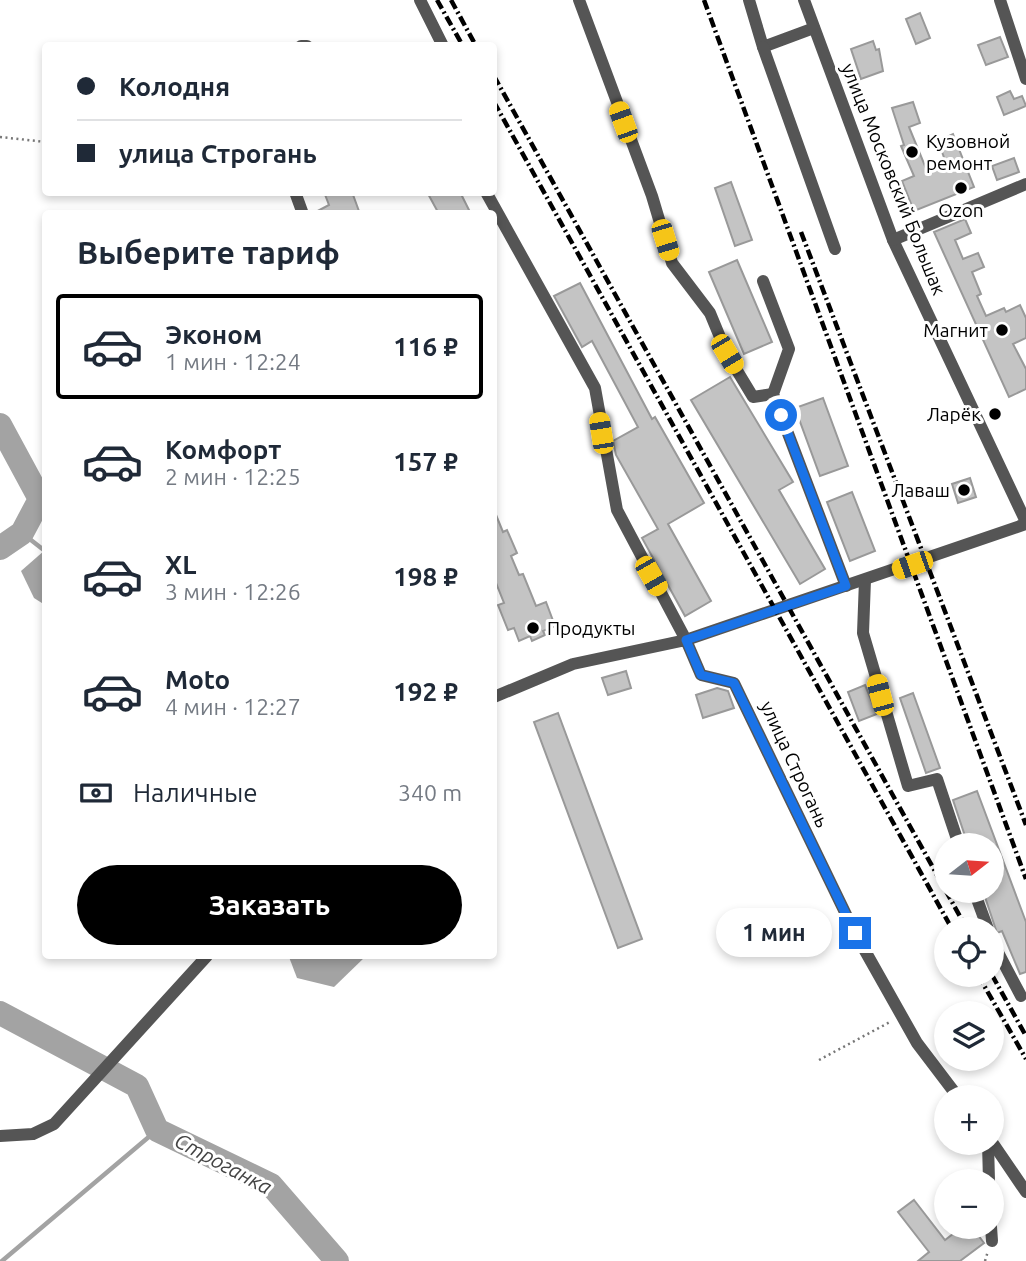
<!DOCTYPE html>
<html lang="ru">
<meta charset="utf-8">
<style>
:root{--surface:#fff;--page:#f2f2f3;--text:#1f2937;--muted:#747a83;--line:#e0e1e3;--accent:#000}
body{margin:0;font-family:Ubuntu,sans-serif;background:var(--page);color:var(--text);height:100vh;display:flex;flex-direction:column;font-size:26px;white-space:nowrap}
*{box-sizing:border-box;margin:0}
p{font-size:23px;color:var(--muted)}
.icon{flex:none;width:38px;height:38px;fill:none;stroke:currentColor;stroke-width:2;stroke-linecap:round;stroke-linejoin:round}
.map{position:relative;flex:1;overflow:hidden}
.panel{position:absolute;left:42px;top:210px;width:455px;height:749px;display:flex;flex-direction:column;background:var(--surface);border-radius:7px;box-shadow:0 4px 10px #0003}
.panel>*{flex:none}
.guide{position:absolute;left:42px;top:42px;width:455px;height:154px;border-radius:7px;box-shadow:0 4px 10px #0003;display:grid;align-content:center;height:154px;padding:0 35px;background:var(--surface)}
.needle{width:46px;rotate:73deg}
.controls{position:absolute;left:934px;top:833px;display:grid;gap:14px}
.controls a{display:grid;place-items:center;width:70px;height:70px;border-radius:50%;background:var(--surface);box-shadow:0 4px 10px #0003;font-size:35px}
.end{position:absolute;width:32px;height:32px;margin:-16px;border:9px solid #1a73e8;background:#fff;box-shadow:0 0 0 4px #fff}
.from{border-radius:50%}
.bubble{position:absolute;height:49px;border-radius:24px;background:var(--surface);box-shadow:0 4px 10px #0003;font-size:23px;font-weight:700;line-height:49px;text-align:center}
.car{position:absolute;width:21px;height:42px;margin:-21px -10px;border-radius:9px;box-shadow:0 0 5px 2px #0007;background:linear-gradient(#f5c518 24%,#345 0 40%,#f5c518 0 76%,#345 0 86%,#f5c518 0)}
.guide b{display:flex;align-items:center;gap:24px;height:66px;font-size:26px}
.guide b+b{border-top:2px solid var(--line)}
.guide i{width:18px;height:18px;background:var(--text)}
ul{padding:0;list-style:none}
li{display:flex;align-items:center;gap:21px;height:105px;margin:0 14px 10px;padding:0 21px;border:4px solid transparent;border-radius:7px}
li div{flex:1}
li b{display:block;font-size:26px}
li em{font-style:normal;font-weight:700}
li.on{border-color:var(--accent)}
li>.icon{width:63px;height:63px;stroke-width:1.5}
h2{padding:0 35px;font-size:32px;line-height:84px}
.pay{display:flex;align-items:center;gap:18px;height:77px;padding:0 35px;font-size:26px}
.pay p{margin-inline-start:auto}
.action{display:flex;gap:14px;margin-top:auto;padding:14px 35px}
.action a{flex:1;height:80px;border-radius:42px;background:var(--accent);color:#fff;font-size:28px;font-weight:700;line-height:80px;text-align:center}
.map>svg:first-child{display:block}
.water{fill:#a3a3a3}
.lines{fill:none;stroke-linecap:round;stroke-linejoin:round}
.stream{stroke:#a3a3a3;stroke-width:4.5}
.river{stroke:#a3a3a3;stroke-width:24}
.building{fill:#c4c4c4;stroke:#999;stroke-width:2}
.path{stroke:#777;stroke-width:2.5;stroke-dasharray:2 3.5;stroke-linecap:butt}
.minor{stroke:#555;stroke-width:12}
.rail{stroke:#000;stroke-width:4.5;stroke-dasharray:10 3.5 2 3.5;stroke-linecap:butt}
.route{stroke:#1a73e8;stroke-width:9}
.poi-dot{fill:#000;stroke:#fff;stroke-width:2.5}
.labels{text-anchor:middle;stroke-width:6;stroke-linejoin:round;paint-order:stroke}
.poi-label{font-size:19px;fill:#000;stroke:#fff;text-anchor:end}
.street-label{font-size:19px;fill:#000;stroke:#fff}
.water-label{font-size:21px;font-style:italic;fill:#444;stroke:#fff}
</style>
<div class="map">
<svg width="1026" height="1261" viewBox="0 0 1026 1261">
<rect width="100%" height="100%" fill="#fff"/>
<g class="water">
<path d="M 45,550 L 45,605 L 34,598 L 21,571 Z"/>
<path d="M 366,956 L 334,987 L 297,978 L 289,957 Z"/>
</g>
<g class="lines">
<g class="stream">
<path d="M 22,533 L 45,551"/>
<path d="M 2,1261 L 157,1130"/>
</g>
<g class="river">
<path d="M 0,425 L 40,499 L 22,533 L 0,548"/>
<path d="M 0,1013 L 137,1086 L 157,1130 L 271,1185 L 337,1261"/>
</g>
</g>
<g class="building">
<path d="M 920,13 L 930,38 L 916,44 L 906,19 Z"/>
<path d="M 1000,37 L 1008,57 L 986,65 L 978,45 Z"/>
<path d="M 873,41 L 876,50 L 879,49 L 883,71 L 861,79 L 851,49 Z"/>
<path d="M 1010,91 L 1014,99 L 1022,96 L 1026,106 L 1004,115 L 997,97 Z"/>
<path d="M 913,102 L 920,123 L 909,127 L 927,171 L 946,163 L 938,141 L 953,134 L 974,187 L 914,211 L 902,181 L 914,176 L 901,146 L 904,145 L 892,108 Z"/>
<path d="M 1014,158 L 1019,172 L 997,180 L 992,166 Z"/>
<path d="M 731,182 L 752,240 L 735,246 L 715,188 Z"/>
<path d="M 324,192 L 352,192 L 360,214 L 312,214 L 329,205 Z"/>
<path d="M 427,192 L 460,192 L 471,214 L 439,214 Z"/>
<path d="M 965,219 L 971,233 L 955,240 L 963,259 L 978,253 L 984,267 L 972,272 L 981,294 L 977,296 L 986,316 L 1004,308 L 1006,312 L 1020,305 L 1026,318 L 1026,338 L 1013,344 L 1026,369 L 1026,389 L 1009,397 L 934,232 Z"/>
<path d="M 737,260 L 772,342 L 744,354 L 709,272 Z"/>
<path d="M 580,283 L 652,419 L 655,417 L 704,503 L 668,524 L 711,601 L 685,616 L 642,538 L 658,529 L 616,455 L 613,441 L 638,427 L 592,341 L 582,347 L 554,296 Z"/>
<path d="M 730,377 L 793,482 L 779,490 L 825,569 L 800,584 L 691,400 Z"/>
<path d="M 823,398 L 848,466 L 820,476 L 795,408 Z"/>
<path d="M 970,478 L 976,497 L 958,503 L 952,484 Z"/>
<path d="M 852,492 L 875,551 L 850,561 L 827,502 Z"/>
<path d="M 494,510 L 503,532 L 507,530 L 517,553 L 511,556 L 519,575 L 523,574 L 536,606 L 546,602 L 555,626 L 543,631 L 545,635 L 532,641 L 530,636 L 519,641 L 514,628 L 508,630 L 498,605 L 504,603 L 496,583 L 494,585 Z"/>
<path d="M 626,671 L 631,688 L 608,695 L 602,678 Z"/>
<path d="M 865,685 L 877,714 L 859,721 L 848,692 Z"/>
<path d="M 717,688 L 728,691 L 734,708 L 703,718 L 696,695 Z"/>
<path d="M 913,693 L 940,768 L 926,773 L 900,698 Z"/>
<path d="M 558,713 L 642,939 L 618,948 L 534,722 Z"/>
<path d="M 977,791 L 1026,922 L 1026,972 L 1020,974 L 1002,931 L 997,933 L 983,891 L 992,891 L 992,845 L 968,845 L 953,800 Z"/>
<path d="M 914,1200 L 945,1240 L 962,1227 L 972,1227 L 984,1243 L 960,1261 L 918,1261 L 929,1252 L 898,1212 Z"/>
</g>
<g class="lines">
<g class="path">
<path d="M 0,137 L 46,142"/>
<path d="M 819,1060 L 890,1022"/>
<path d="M 985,1261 L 988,1251"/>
</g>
<g class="minor">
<path d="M 420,0 L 443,46"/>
<path d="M 579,0 L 652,196 L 672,263 L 710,313 L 727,354 L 753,397 L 773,394"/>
<path d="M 749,0 L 763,47 L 814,28"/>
<path d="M 804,0 L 893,240 L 1026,522"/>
<path d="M 1000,0 L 1026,79"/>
<path d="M 301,46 L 307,46"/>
<path d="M 763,47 L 835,249"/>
<path d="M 295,192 L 303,214"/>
<path d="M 486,192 L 595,388 L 617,510 L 686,640 L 1026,524"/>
<path d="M 893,240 L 1026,184"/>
<path d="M 763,281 L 789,349 L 773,394 L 846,586"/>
<path d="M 865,580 L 863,633 L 908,786 L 937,779 L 959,845"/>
<path d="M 494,697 L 573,664 L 686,640 L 701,675 L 734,683 L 855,933 L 917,1043 L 958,1097"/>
<path d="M 974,891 L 988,929"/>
<path d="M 992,941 L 1021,996"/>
<path d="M 0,1136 L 33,1134 L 54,1124 L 207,956"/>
<path d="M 992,1142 L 1026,1192"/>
<path d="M 988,1143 L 989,1181"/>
<path d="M 991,1227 L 992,1241"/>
</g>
<g class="rail">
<path d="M 437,0 L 463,46"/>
<path d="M 451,0 L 476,46"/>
<path d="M 704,0 L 1026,879"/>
<path d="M 494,76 L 967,929"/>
<path d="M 494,102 L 952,929"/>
<path d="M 801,232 L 1026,825"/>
<path d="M 978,975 L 1026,1059"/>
<path d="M 992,975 L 1026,1036"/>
</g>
</g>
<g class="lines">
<path class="route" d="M 781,415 L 846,586 L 686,640 L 701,675 L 734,683 L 855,933"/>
</g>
<g class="poi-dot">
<circle cx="912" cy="152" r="7"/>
<circle cx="961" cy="188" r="7"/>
<circle cx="1002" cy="330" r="7"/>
<circle cx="995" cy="414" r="7"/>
<circle cx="964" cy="490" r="7"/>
<circle cx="533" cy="628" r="7"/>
</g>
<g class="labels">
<g class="poi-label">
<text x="926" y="148" text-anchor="start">Кузовной<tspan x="926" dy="22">ремонт</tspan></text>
<text x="961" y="217" text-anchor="middle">Ozon</text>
<text x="988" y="337">Магнит</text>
<text x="981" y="421">Ларёк</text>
<text x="950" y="497">Лаваш</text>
<text x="547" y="635" text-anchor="start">Продукты</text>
</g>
<g class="street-label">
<text transform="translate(894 179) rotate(68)" y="7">улица Московский Большак</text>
<text transform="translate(795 764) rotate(65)" y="7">улица Строгань</text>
</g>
<g class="water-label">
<text transform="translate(223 1164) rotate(28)" y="7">Строганка</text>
</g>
</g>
</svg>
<div class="controls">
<a><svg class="needle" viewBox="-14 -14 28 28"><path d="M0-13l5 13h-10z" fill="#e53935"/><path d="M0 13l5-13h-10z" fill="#747a83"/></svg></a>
<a><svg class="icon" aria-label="locate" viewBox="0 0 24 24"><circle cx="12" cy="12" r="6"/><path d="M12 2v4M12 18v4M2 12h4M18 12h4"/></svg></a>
<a><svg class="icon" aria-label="layers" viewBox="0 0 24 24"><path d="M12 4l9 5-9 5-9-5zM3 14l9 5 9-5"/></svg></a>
<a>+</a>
<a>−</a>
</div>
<i class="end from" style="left:781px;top:415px"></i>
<i class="end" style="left:855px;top:933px"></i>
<div class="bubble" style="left:716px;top:908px;width:116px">1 мин</div>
<i class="car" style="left:623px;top:122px;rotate:340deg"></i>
<i class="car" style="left:665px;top:240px;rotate:163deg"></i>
<i class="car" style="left:727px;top:354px;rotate:149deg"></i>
<i class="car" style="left:601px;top:433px;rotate:351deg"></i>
<i class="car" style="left:912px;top:565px;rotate:251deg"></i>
<i class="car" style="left:651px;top:576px;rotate:150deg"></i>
<i class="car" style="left:880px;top:695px;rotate:345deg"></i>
<div class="guide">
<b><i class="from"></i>Колодня</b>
<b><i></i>улица Строгань</b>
</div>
<section class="panel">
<h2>Выберите тариф</h2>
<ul>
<li class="on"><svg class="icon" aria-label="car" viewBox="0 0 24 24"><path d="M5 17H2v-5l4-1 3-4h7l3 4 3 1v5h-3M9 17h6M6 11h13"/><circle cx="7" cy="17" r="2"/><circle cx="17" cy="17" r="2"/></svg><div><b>Эконом</b><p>1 мин · 12:24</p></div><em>116 ₽</em></li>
<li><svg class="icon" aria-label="car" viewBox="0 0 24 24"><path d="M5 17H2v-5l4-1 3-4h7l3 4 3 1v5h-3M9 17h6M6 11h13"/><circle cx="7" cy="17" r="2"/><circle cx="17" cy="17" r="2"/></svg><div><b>Комфорт</b><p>2 мин · 12:25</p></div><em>157 ₽</em></li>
<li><svg class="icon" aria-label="car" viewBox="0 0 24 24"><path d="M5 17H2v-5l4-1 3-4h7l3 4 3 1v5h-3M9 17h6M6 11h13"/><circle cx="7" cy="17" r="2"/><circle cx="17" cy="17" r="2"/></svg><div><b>XL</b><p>3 мин · 12:26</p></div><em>198 ₽</em></li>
<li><svg class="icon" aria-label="car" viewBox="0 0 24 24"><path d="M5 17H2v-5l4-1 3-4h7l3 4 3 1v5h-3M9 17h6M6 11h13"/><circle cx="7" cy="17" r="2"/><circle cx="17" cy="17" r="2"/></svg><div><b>Moto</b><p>4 мин · 12:27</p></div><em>192 ₽</em></li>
</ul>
<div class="pay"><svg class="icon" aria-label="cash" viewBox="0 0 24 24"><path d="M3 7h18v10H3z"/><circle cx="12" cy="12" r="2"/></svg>Наличные<p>340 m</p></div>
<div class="action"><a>Заказать</a></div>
</section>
</div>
